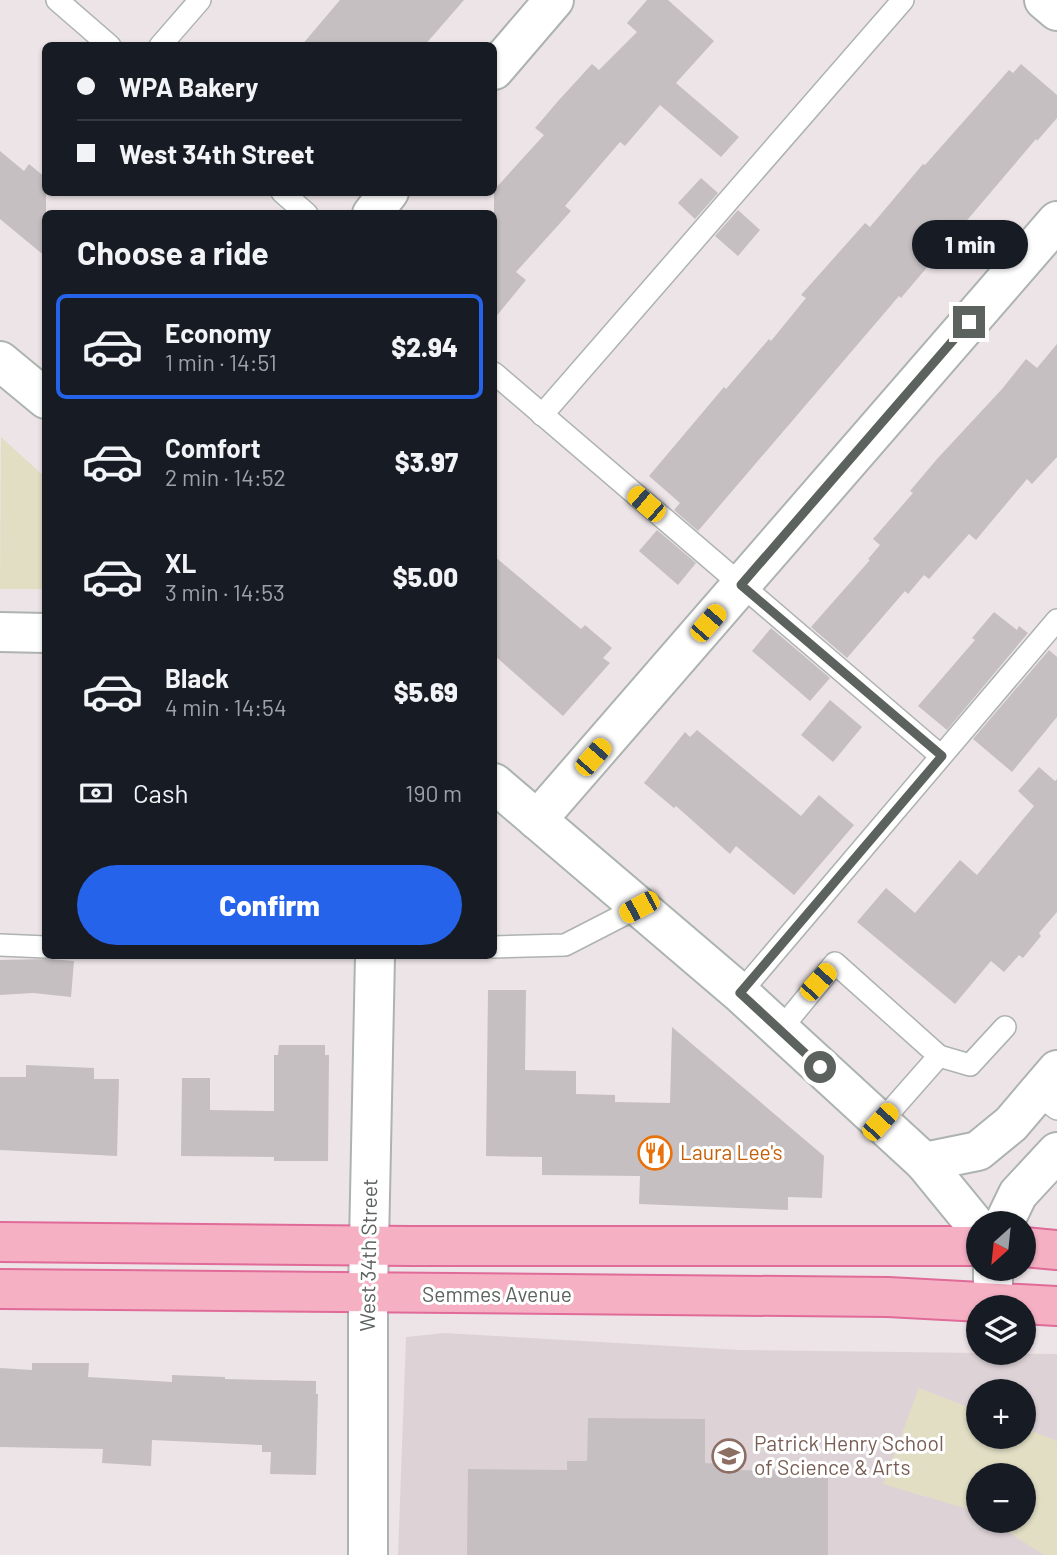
<!DOCTYPE html>
<meta charset="utf-8">
<style>
:root{--surface:#171b24;--page:#242831;--text:#f1f3f6;--muted:#9ea1a6;--line:#363941;--accent:#2563eb}
body{margin:0;font-family:Barlow,sans-serif;background:var(--page);color:var(--text);height:100vh;display:flex;flex-direction:column;font-size:26px;white-space:nowrap}
*{box-sizing:border-box;margin:0}
p{font-size:23px;color:var(--muted)}
.icon{flex:none;width:38px;height:38px;fill:none;stroke:currentColor;stroke-width:2;stroke-linecap:round;stroke-linejoin:round}
.map{position:relative;flex:1;overflow:hidden}
.drawer{position:absolute;left:42px;top:210px;width:455px;height:749px;display:flex;flex-direction:column;background:var(--surface);border-radius:10px;box-shadow:0 2px 5px #0004}
.drawer>*{flex:none}
.top-card{position:absolute;left:42px;top:42px;width:455px;height:154px;border-radius:10px;box-shadow:0 2px 5px #0004;display:grid;align-content:center;height:154px;padding:0 35px;background:var(--surface)}
.needle{width:46px;rotate:207deg}
.tools{position:absolute;left:966px;top:1211px;display:grid;gap:14px}
.tools a{display:grid;place-items:center;width:70px;height:70px;border-radius:50%;background:var(--surface);box-shadow:0 2px 5px #0004;font-size:35px}
.end{position:absolute;width:32px;height:32px;margin:-16px;border:9px solid #5c635f;background:#fff;box-shadow:0 0 0 4px #fff}
.from{border-radius:50%}
.bubble{position:absolute;height:49px;border-radius:24px;background:var(--surface);box-shadow:0 2px 5px #0004;font-size:23px;font-weight:800;line-height:49px;text-align:center}
.car{position:absolute;width:21px;height:42px;margin:-21px -10px;border-radius:9px;box-shadow:0 0 5px 2px #0007;background:linear-gradient(#f5c518 24%,#345 0 40%,#f5c518 0 76%,#345 0 86%,#f5c518 0)}
.top-card b{display:flex;align-items:center;gap:24px;height:66px;font-size:26px}
.top-card b+b{border-top:2px solid var(--line)}
.top-card i{width:18px;height:18px;background:var(--text)}
ul{padding:0;list-style:none}
li{display:flex;align-items:center;gap:21px;height:105px;margin:0 14px 10px;padding:0 21px;border:4px solid transparent;border-radius:10px}
li div{flex:1}
li b{display:block;font-size:26px}
li em{font-style:normal;font-weight:800}
li.active{border-color:var(--accent)}
li>.icon{width:63px;height:63px;stroke-width:1.5}
h2{padding:0 35px;font-size:32px;line-height:84px}
.pay{display:flex;align-items:center;gap:18px;height:77px;padding:0 35px;font-size:26px}
.pay p{margin-inline-start:auto}
.action{display:flex;gap:14px;margin-top:auto;padding:14px 35px}
.action a{flex:1;height:80px;border-radius:42px;background:var(--accent);color:#fff;font-size:28px;font-weight:800;line-height:80px;text-align:center}
.map>svg:first-child{display:block}
.education{fill:#ddd3d7;fill-rule:evenodd}
.green{fill:#e1dec4}
.building{fill:#c5bfc2}
.lines{fill:none;stroke-linecap:round;stroke-linejoin:round}
.lane-casing{stroke:#adb3b0;stroke-width:24}
.street-casing{stroke:#adb3b0;stroke-width:42}
.secondary-casing{stroke:#acb4b0;stroke-width:42}
.primary-casing{stroke:#e06a98;stroke-width:42}
.lane{stroke:#fff;stroke-width:21}
.street{stroke:#fff;stroke-width:38}
.secondary{stroke:#fff;stroke-width:38}
.primary{stroke:#f5b1c3;stroke-width:38}
.route{stroke:#5c635f;stroke-width:9}
.labels{text-anchor:middle;stroke-width:6;stroke-linejoin:round;paint-order:stroke}
.food-label{font-size:21px;fill:#c56008;stroke:#fff;text-anchor:start}
.street-label{font-size:21px;fill:#5c635f;stroke:#fff}
.education-label{font-size:21px;fill:#785e54;stroke:#fff;text-anchor:start}
</style>
<div class="map">
<svg width="1057" height="1555" viewBox="0 0 1057 1555">
<rect width="100%" height="100%" fill="#ede4e7"/>
<path class="education" d="M 444,1333 L 741,1350 L 1057,1354 L 1057,1555 L 398,1555 L 406,1337 ZM 978,1391 L 1024,1391 L 1024,1437 L 978,1437 ZM 978,1475 L 1024,1475 L 1024,1521 L 978,1521 Z"/>
<g class="green">
<path d="M 1,437 L 45,477 L 45,589 L 0,589 Z"/>
<path d="M 919,1388 L 978,1411 L 978,1437 L 1024,1437 L 1024,1428 L 1057,1441 L 1057,1555 L 1044,1555 L 991,1521 L 1024,1521 L 1024,1475 L 978,1475 L 978,1512 L 883,1484 Z"/>
</g>
<g class="building">
<path d="M 340,0 L 464,0 L 424,46 L 301,46 Z"/>
<path d="M 647,0 L 668,0 L 714,41 L 676,83 L 739,137 L 721,157 L 660,105 L 625,146 L 620,142 L 565,206 L 571,211 L 516,272 L 526,280 L 494,319 L 494,190 L 544,135 L 535,128 L 559,100 L 592,64 L 599,70 L 637,32 L 627,23 Z"/>
<path d="M 1021,64 L 1057,95 L 1057,118 L 1037,141 L 1036,139 L 901,298 L 899,296 L 698,531 L 674,510 L 680,503 L 649,476 L 724,387 L 726,389 L 769,339 L 771,341 L 806,298 L 801,295 L 865,223 L 870,227 L 923,164 L 925,165 L 1009,70 L 1013,73 Z"/>
<path d="M 0,151 L 24,171 L 29,164 L 46,178 L 46,257 L 0,219 Z"/>
<path d="M 701,178 L 718,193 L 695,219 L 678,203 Z"/>
<path d="M 738,210 L 760,230 L 738,256 L 715,236 Z"/>
<path d="M 1057,344 L 1057,457 L 1032,484 L 1027,479 L 976,540 L 969,534 L 929,579 L 924,575 L 908,594 L 905,591 L 847,658 L 811,627 L 870,560 L 868,559 L 880,545 L 873,539 L 913,493 L 910,491 L 937,459 L 1002,389 L 1026,359 L 1037,368 Z"/>
<path d="M 657,530 L 696,563 L 678,585 L 639,551 Z"/>
<path d="M 494,556 L 581,629 L 585,625 L 612,648 L 603,658 L 610,663 L 563,716 L 494,655 Z"/>
<path d="M 994,612 L 1017,630 L 1019,626 L 1028,633 L 947,730 L 918,706 L 975,640 L 972,638 Z"/>
<path d="M 771,628 L 830,678 L 810,701 L 752,651 Z"/>
<path d="M 1049,650 L 1057,657 L 1057,717 L 1012,772 L 973,739 Z"/>
<path d="M 830,700 L 862,727 L 833,762 L 801,735 Z"/>
<path d="M 697,730 L 801,816 L 819,795 L 854,825 L 794,895 L 736,846 L 730,854 L 676,806 L 674,808 L 644,783 L 685,732 L 690,737 Z"/>
<path d="M 1039,767 L 1055,781 L 1057,779 L 1057,912 L 1039,933 L 1041,936 L 1023,958 L 1019,955 L 1004,972 L 991,961 L 955,1004 L 857,922 L 886,888 L 915,913 L 960,860 L 977,875 L 1034,806 L 1018,791 Z"/>
<path d="M 49,959 L 74,961 L 71,997 L 33,993 L 0,995 L 0,960 Z"/>
<path d="M 488,990 L 526,990 L 525,1070 L 576,1071 L 576,1094 L 615,1095 L 615,1102 L 670,1103 L 672,1027 L 824,1156 L 822,1198 L 788,1197 L 788,1210 L 639,1204 L 640,1176 L 542,1175 L 542,1157 L 486,1156 Z"/>
<path d="M 279,1045 L 325,1045 L 325,1055 L 329,1055 L 328,1161 L 274,1161 L 274,1157 L 181,1156 L 182,1078 L 210,1078 L 210,1110 L 274,1111 L 274,1055 L 278,1055 Z"/>
<path d="M 26,1065 L 94,1068 L 94,1079 L 119,1079 L 117,1156 L 0,1150 L 0,1077 L 26,1077 Z"/>
<path d="M 32,1363 L 89,1363 L 88,1377 L 172,1382 L 172,1375 L 225,1377 L 225,1379 L 316,1381 L 316,1394 L 318,1394 L 316,1475 L 270,1474 L 271,1452 L 262,1452 L 262,1445 L 152,1440 L 151,1466 L 102,1463 L 103,1449 L 0,1447 L 0,1368 L 32,1370 Z"/>
<path d="M 588,1418 L 705,1419 L 705,1463 L 725,1464 L 725,1470 L 828,1471 L 828,1555 L 467,1555 L 468,1469 L 567,1470 L 567,1461 L 587,1461 Z"/>
</g>
<g class="lines">
<defs>
<g id="lane">
<path d="M 57,0 L 110,46"/>
<path d="M 160,46 L 200,0"/>
<path d="M 282,192 L 307,214"/>
<path d="M 494,373 L 941,756"/>
<path d="M 542,415 L 903,0"/>
<path d="M 0,945 L 46,947"/>
<path d="M 494,947 L 565,945 L 639,907"/>
<path d="M 740,993 L 1057,620"/>
<path d="M 780,1030 L 835,963 L 939,1056 L 880,1123"/>
<path d="M 939,1056 L 970,1065 L 1005,1027"/>
<path d="M 1037,1094 L 1057,1109"/>
</g>
<g id="street">
<path d="M 1044,0 L 1057,11"/>
<path d="M 494,70 L 554,0"/>
<path d="M 372,214 L 389,192"/>
<path d="M 0,632 L 46,633"/>
<path d="M 537,820 L 1057,221"/>
<path d="M 924,1162 L 978,1151 L 1011,1124 L 1057,1070"/>
<path d="M 1004,1223 L 1018,1194 L 1057,1152"/>
<path d="M 368,1555 L 368,1292 L 375,956"/>
</g>
<g id="secondary">
<path d="M 0,361 L 46,399"/>
<path d="M 494,783 L 740,993 L 924,1162 L 978,1228"/>
<path d="M 993,1269 L 993,1302"/>
</g>
<g id="primary">
<path d="M 0,1242 L 411,1246 L 978,1246"/>
<path d="M 1024,1247 L 1057,1250"/>
<path d="M 0,1289 L 888,1297 L 1057,1306"/>
</g>
</defs>
<use href="#lane" class="lane-casing"/>
<use href="#street" class="street-casing"/>
<use href="#secondary" class="secondary-casing"/>
<use href="#primary" class="primary-casing"/>
<use href="#lane" class="lane"/>
<use href="#street" class="street"/>
<use href="#secondary" class="secondary"/>
<use href="#primary" class="primary"/>
</g>
<g class="lines">
<path class="route" d="M 820,1067 L 740,993 L 942,756 L 741,585 L 969,322"/>
</g>
<defs>
<symbol id="restaurant-ring" viewBox="-11 -11 22 22"><circle r="9.5" fill="#fff" stroke="#e8710a" stroke-width="1.5"/><path d="M-5-6h1v4h1v-4h1v4h1v-4h1v5L-1.5 .5V6h-2V.5L-5-1ZM5-6V6H3V1.5H1.5Q1.5-4 5-6Z" fill="#e8710a"/></symbol>
<symbol id="school-ring" viewBox="-11 -11 22 22"><circle r="9.5" fill="#fff" stroke="#8d6e63" stroke-width="1.5"/><path d="M0-5L7-2L0 1L-7-2ZM-4 1L0 2.5L4 1V4Q0 6-4 4Z" fill="#8d6e63"/></symbol>
</defs>
<g fill-rule="evenodd">
<use href="#restaurant-ring" x="636" y="1134" width="38" height="38"/>
<use href="#school-ring" x="710" y="1437" width="38" height="38"/>
</g>
<g class="labels">
<g class="food-label">
<text x="680" y="1160">Laura Lee's</text>
</g>
<g class="street-label">
<text transform="translate(369 1255) rotate(-89)" y="7">West 34th Street</text>
<text x="497" y="1302">Semmes Avenue</text>
</g>
<g class="education-label">
<text x="754" y="1451">Patrick Henry School<tspan x="754" dy="24">of Science &amp; Arts</tspan></text>
</g>
</g>
</svg>
<div class="tools">
<a><svg class="needle" viewBox="-14 -14 28 28"><path d="M0-13l5 13h-10z" fill="#e53935"/><path d="M0 13l5-13h-10z" fill="#9ea1a6"/></svg></a>
<a><svg class="icon" aria-label="layers" viewBox="0 0 24 24"><path d="M12 4l9 5-9 5-9-5zM3 14l9 5 9-5"/></svg></a>
<a>+</a>
<a>−</a>
</div>
<i class="end from" style="left:820px;top:1067px"></i>
<i class="end" style="left:969px;top:322px"></i>
<div class="bubble" style="left:912px;top:220px;width:116px">1 min</div>
<i class="car" style="left:646px;top:504px;rotate:311deg"></i>
<i class="car" style="left:708px;top:623px;rotate:41deg"></i>
<i class="car" style="left:593px;top:757px;rotate:41deg"></i>
<i class="car" style="left:639px;top:907px;rotate:242deg"></i>
<i class="car" style="left:818px;top:982px;rotate:42deg"></i>
<i class="car" style="left:880px;top:1122px;rotate:42deg"></i>
<div class="top-card">
<b><i class="from"></i>WPA Bakery</b>
<b><i></i>West 34th Street</b>
</div>
<section class="drawer">
<h2>Choose a ride</h2>
<ul>
<li class="active"><svg class="icon" aria-label="car" viewBox="0 0 24 24"><path d="M5 17H2v-5l4-1 3-4h7l3 4 3 1v5h-3M9 17h6M6 11h13"/><circle cx="7" cy="17" r="2"/><circle cx="17" cy="17" r="2"/></svg><div><b>Economy</b><p>1 min · 14:51</p></div><em>$2.94</em></li>
<li><svg class="icon" aria-label="car" viewBox="0 0 24 24"><path d="M5 17H2v-5l4-1 3-4h7l3 4 3 1v5h-3M9 17h6M6 11h13"/><circle cx="7" cy="17" r="2"/><circle cx="17" cy="17" r="2"/></svg><div><b>Comfort</b><p>2 min · 14:52</p></div><em>$3.97</em></li>
<li><svg class="icon" aria-label="car" viewBox="0 0 24 24"><path d="M5 17H2v-5l4-1 3-4h7l3 4 3 1v5h-3M9 17h6M6 11h13"/><circle cx="7" cy="17" r="2"/><circle cx="17" cy="17" r="2"/></svg><div><b>XL</b><p>3 min · 14:53</p></div><em>$5.00</em></li>
<li><svg class="icon" aria-label="car" viewBox="0 0 24 24"><path d="M5 17H2v-5l4-1 3-4h7l3 4 3 1v5h-3M9 17h6M6 11h13"/><circle cx="7" cy="17" r="2"/><circle cx="17" cy="17" r="2"/></svg><div><b>Black</b><p>4 min · 14:54</p></div><em>$5.69</em></li>
</ul>
<div class="pay"><svg class="icon" aria-label="cash" viewBox="0 0 24 24"><path d="M3 7h18v10H3z"/><circle cx="12" cy="12" r="2"/></svg>Cash<p>190 m</p></div>
<div class="action"><a>Confirm</a></div>
</section>
</div>
